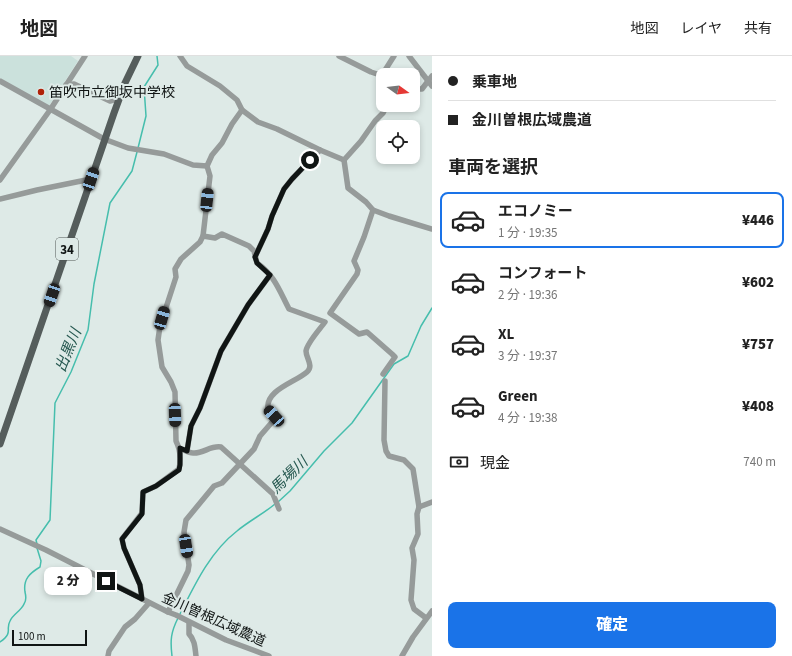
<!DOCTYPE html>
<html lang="ja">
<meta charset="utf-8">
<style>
:root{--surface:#fff;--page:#f6f6f6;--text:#222;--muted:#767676;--line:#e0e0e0;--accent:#1a73e8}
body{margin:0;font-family:"Source Sans 3","Noto Sans JP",sans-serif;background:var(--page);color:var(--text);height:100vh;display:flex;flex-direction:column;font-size:15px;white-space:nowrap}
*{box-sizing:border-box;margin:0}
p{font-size:13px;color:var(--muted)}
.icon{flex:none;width:22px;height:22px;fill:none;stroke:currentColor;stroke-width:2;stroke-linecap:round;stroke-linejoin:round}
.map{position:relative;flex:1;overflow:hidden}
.drawer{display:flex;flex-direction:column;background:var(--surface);width:360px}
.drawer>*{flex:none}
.guide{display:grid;align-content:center;height:88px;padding:0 16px;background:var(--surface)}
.needle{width:26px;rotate:105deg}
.controls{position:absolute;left:376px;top:12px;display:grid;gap:8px}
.controls a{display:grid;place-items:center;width:44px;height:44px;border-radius:8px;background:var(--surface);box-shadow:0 2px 6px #0003;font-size:20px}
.scale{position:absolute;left:12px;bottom:10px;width:75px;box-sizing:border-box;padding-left:4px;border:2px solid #101514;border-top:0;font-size:11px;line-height:14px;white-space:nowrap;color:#101514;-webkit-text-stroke:3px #deeae7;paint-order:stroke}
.end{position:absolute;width:18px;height:18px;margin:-9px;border:5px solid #101514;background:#fff;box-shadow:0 0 0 2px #fff}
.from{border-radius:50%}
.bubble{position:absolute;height:28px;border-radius:8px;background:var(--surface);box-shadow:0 2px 6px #0003;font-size:13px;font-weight:800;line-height:28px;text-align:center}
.car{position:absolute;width:12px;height:24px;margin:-12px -6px;border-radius:5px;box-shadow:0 0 3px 1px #0007;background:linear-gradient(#222 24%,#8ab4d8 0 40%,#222 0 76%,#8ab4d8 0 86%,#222 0)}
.guide b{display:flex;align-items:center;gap:14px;height:38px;font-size:15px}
.guide b+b{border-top:1px solid var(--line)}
.guide i{width:10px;height:10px;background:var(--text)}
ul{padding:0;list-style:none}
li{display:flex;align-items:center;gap:12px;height:56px;margin:0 8px 6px;padding:0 8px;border:2px solid transparent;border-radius:8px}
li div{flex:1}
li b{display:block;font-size:15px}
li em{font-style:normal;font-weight:800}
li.on{border-color:var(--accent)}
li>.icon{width:36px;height:36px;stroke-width:1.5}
h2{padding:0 16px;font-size:18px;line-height:48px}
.pay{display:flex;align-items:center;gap:10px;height:44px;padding:0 16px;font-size:15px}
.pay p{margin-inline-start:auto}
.cta{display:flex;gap:8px;margin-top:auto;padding:8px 16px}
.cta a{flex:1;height:46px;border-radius:8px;background:var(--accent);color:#fff;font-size:16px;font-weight:800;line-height:46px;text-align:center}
header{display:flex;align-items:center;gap:24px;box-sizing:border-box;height:56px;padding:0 20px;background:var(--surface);border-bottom:1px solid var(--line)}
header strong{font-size:19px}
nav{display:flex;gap:22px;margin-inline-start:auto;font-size:14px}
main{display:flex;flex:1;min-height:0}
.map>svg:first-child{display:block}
.built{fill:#cbe1dc}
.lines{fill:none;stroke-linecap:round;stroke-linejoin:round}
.stream{stroke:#46bead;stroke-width:1.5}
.minor{stroke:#969b9a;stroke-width:5.5}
.major{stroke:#555d5c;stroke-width:7}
.route{stroke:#101514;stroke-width:5}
.poi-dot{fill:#b02208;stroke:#deeae7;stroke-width:1.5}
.labels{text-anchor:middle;stroke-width:4;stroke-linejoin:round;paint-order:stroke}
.shield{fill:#deeae7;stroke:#4e5553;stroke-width:1}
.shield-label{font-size:13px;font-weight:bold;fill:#101514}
.poi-label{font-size:14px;fill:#101514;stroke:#deeae7;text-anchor:start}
.street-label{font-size:14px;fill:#101514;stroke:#deeae7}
.water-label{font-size:15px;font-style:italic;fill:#275951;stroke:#deeae7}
</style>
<header>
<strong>地図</strong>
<nav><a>地図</a><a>レイヤ</a><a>共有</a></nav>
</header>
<main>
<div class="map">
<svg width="432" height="600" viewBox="0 0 432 600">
<rect width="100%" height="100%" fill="#deeae7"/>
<path class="built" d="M 0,0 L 71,0 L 78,5 L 49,50 L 0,22 Z"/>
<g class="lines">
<g class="stream">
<path d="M 138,92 L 146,60 L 144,31 L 158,9 L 157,0"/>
<path d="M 278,446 L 290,435 L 324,395 L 352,367 L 394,308 L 408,300 L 421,270 L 432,252"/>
<path d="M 37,488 L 36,484 L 50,464 L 55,347 L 71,316 L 88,274 L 94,228 L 110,147 L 132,115 L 137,96"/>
<path d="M 180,558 C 195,528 210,496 237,475 C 249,465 263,458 275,448"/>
<path d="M 0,586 C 14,576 5,574 10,565 C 13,558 21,555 24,548 C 27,544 26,540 25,536 C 23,523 30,517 40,511 L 41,505 L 37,492"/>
<path d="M 172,600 C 170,584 171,576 178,562"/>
</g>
<g class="minor">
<path d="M 180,0 L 187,10 L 220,30 L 237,44 L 242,54 L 258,66 L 277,73 L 320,94 L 344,104"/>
<path d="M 339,0 L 371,16 L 383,20"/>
<path d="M 409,0 L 432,30"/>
<path d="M 382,19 L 394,0"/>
<path d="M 0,25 L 104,83 L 128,92 L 164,98 L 193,109 L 207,110"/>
<path d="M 66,29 L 74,28 L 110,45 L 120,42"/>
<path d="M 413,32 L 417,33 L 422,33 L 432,20"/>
<path d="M 387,49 L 383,57 L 375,65 L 361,85 L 344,104 L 348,132 L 366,146 L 373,154 L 389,160 L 432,173"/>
<path d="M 0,124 L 50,54 L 85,0"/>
<path d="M 0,143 L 37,134 L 91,123"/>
<path d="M 373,154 L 364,181 L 354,205 L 358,214 L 357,218 L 330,257 L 359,278 L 367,276 L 392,298 L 395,301 L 383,318"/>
<path d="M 255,201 L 268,173 L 272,160 L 284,133 L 292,123 L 320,94"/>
<path d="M 385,325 L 384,384 L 386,395 L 389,400 L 404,404 L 413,413 L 419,451 L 417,458 L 418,478 L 412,492 L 414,504 L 411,544 L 414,553 L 426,562"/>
<path d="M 184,394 C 186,395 190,397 193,397 C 203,398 211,389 221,391 L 273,438 L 279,453"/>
<path d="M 187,395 L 191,370 L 200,352 L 221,295 L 248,249 L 270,219"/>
<path d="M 419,451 L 432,446"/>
<path d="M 0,473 L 46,494 L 168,556 L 176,559 L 226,584 L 269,600"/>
<path d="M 142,543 L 140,529 L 124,492 L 122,483 L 142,457 L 143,436 L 156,430 L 179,413 C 181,404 180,393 176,385 L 175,336 L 171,326 L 162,311 L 158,284 L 160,270 L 176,221 L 175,213 L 181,203 L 200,186 L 203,180 L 210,120 L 207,110 L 212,99 L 222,87 L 232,68 L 242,54"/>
<path d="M 168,556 L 188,515 L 189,509 L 184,476 L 186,464 L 214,430 L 222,427 L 254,393 L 260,380 L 273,365 L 274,360 L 268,353 C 265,334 296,326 307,316 C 314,310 306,302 306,295 C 307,287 320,273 325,266 L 289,253 C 279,234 275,220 257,207 L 254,195 L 249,190 L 222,178 L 215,182 L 203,180"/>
<path d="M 189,566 L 189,578 C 195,584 195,592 196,600"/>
<path d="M 108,600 L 109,595 L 125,571 L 135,563 L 149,547"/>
<path d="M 402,600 L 413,581 L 432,555"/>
</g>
<path class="major" d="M 0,388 L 114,57 L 125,27 L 138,0"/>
</g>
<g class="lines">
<path class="route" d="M 106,525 L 142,543 L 140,529 L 124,492 L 122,483 L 142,458 L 143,436 L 156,430 L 179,414 L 180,409 L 180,392 L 187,395 L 191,370 L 200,352 L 221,295 L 248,249 L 270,219 L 257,207 L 255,201 L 268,173 L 272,160 L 284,133 L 292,123 L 310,104"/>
</g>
<circle class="poi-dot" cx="41" cy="36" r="4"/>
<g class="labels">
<rect class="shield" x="56" y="182" width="22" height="22" rx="3"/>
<g class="shield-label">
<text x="67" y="198">34</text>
</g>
<g class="poi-label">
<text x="49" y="41">笛吹市立御坂中学校</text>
</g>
<g class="street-label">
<text transform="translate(214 563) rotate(24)" y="5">金川曽根広域農道</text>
</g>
<g class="water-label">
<text transform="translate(68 294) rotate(-68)" y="5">出黒川</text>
<text transform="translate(289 419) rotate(-44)" y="5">馬場川</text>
</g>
</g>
</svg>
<div class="controls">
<a><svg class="needle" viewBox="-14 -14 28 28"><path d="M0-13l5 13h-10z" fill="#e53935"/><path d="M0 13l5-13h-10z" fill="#767676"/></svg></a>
<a><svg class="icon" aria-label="locate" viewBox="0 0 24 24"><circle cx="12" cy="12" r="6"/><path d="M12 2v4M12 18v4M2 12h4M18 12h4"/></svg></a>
</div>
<div class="scale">100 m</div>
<i class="end from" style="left:310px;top:104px"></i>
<i class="end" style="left:106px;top:525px"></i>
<div class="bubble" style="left:44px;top:511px;width:48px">2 分</div>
<i class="car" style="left:91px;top:123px;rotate:19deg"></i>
<i class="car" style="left:207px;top:144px;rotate:6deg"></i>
<i class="car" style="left:52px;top:239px;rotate:199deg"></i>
<i class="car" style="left:162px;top:262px;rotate:16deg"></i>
<i class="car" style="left:175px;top:359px;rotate:178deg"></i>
<i class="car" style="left:274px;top:360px;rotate:318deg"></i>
<i class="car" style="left:186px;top:490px;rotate:171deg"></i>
</div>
<section class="drawer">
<div class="guide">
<b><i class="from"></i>乗車地</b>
<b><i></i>金川曽根広域農道</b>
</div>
<h2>車両を選択</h2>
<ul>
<li class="on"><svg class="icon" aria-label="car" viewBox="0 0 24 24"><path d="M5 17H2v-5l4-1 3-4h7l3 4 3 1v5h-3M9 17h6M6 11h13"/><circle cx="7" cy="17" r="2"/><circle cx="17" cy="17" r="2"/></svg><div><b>エコノミー</b><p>1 分 · 19:35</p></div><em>¥446</em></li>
<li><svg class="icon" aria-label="car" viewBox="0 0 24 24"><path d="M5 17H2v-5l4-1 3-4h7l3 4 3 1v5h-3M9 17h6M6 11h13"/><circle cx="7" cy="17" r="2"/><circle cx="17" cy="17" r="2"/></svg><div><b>コンフォート</b><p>2 分 · 19:36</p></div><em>¥602</em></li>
<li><svg class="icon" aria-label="car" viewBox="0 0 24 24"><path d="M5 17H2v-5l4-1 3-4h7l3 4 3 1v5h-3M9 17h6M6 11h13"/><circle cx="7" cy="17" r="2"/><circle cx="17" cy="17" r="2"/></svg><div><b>XL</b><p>3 分 · 19:37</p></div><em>¥757</em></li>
<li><svg class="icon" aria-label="car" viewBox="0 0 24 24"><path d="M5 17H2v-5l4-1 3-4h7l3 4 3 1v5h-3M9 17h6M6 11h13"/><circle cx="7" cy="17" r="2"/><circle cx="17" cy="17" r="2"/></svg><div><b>Green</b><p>4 分 · 19:38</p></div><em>¥408</em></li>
</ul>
<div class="pay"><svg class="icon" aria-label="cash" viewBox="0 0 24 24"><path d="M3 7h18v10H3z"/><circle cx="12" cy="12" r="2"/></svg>現金<p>740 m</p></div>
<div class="cta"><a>確定</a></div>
</section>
</main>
